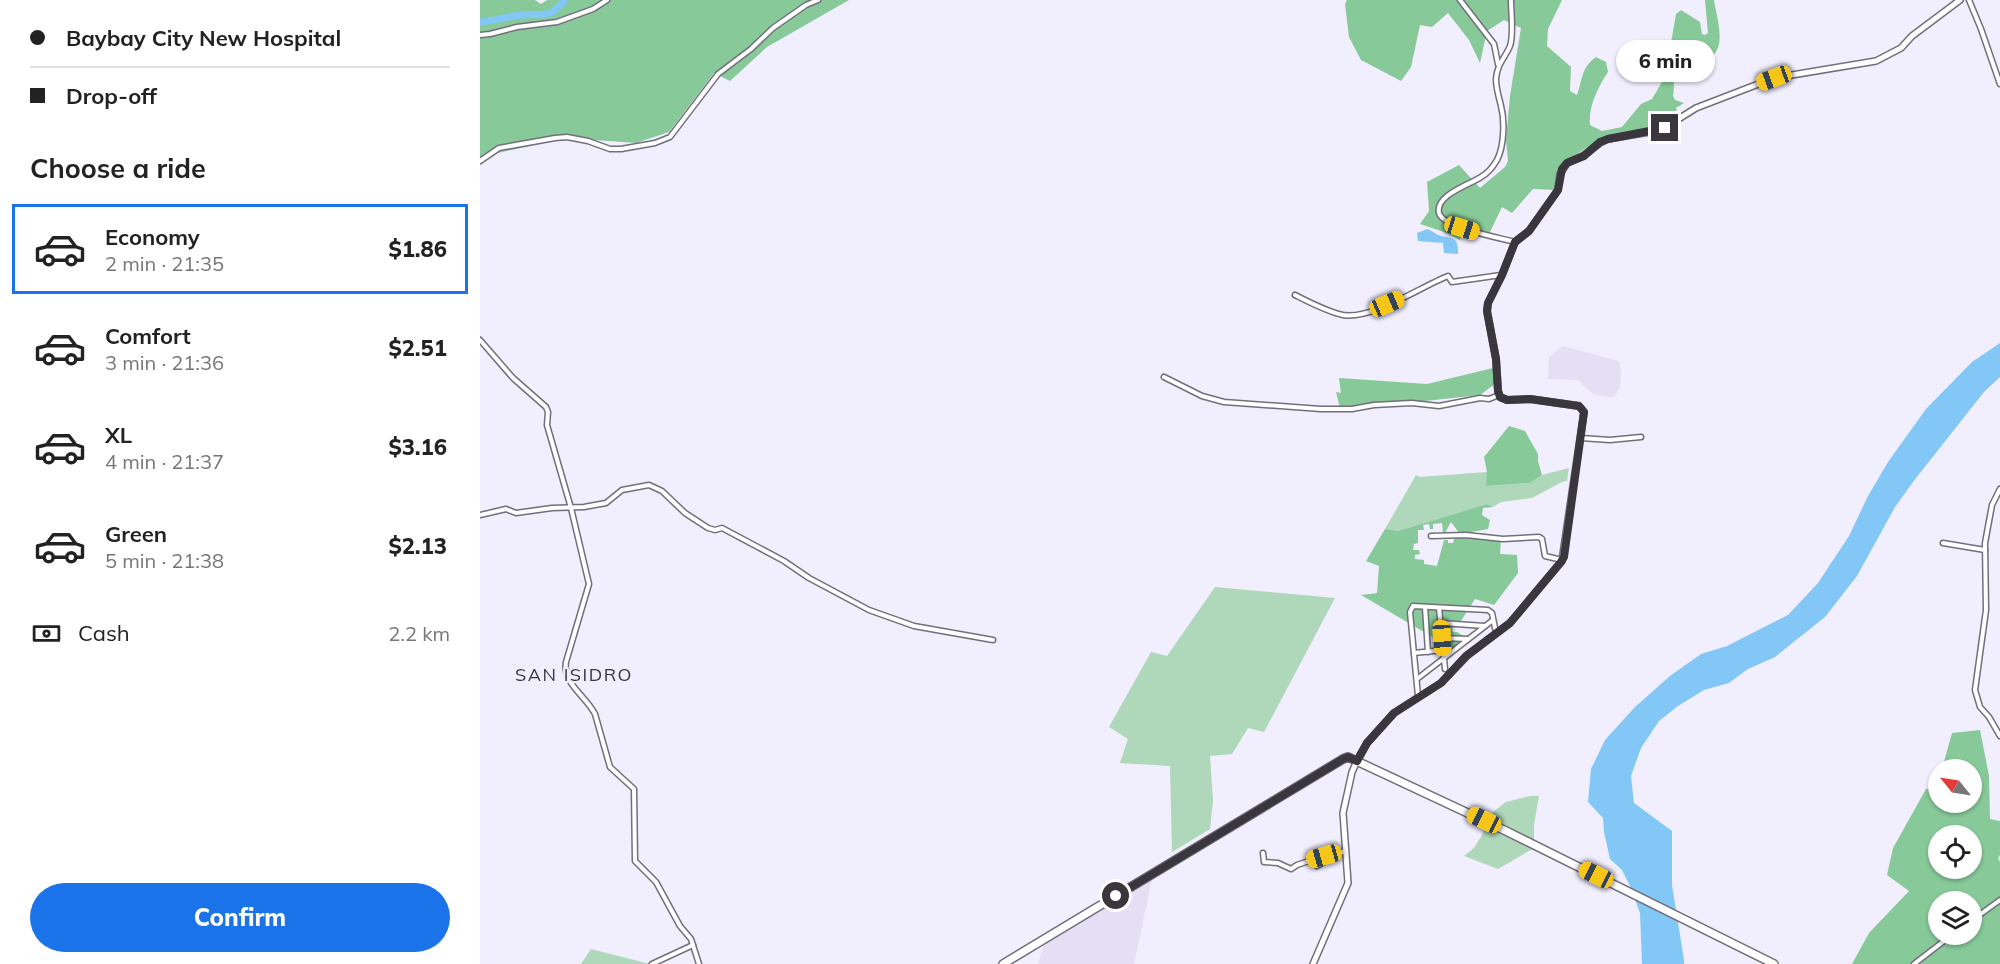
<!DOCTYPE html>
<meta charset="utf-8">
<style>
:root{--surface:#fff;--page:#f6f6f6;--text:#222;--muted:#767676;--line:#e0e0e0;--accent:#1a73e8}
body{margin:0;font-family:Mulish,sans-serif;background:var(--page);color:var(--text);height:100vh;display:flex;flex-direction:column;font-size:22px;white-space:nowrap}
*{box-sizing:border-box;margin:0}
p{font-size:20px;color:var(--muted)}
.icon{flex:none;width:33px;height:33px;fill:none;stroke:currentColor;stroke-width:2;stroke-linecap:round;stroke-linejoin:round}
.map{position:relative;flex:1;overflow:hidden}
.sheet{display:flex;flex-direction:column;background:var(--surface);width:480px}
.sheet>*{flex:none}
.hud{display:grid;align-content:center;height:132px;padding:0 30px;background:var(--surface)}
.needle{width:39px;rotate:300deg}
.controls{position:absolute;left:1448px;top:759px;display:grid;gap:12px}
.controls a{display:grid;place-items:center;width:54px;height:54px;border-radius:50%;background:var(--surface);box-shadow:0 2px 4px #0004;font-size:30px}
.end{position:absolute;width:27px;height:27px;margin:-14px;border:8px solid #39373d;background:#fff;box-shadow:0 0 0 3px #fff}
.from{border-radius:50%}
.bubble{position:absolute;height:42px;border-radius:21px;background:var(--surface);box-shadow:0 2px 4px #0004;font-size:20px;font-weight:800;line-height:42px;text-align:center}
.car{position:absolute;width:18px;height:36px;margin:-18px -9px;border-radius:8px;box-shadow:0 0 4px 2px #0007;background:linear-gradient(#f5c518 24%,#345 0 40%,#f5c518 0 76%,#345 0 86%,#f5c518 0)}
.hud b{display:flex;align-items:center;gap:21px;height:57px;font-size:22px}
.hud b+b{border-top:2px solid var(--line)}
.hud i{width:15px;height:15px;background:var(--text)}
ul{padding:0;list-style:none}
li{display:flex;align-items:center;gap:18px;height:90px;margin:0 12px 9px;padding:0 18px;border:3px solid transparent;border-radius:0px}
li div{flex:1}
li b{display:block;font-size:22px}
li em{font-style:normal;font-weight:800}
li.selected{border-color:var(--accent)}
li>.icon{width:54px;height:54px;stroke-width:1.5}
h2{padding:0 30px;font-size:27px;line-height:72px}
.pay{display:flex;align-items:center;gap:15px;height:66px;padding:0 30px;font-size:22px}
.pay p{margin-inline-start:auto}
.button{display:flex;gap:12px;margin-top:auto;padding:12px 30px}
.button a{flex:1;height:69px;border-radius:36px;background:var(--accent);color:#fff;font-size:24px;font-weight:800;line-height:69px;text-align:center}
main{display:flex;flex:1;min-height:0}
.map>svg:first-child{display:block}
.built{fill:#e5dff6}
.green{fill:#afd7b9}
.forest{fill:#87c999;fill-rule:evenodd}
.water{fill:#82c7f5}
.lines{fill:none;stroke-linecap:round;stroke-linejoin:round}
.river{stroke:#82c7f5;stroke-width:7}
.street-casing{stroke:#726f7c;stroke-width:7}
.secondary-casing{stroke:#726f7c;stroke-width:8}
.highway-casing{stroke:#726f7c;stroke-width:10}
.street{stroke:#fff;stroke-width:4}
.secondary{stroke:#fff;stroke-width:5}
.highway{stroke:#fff;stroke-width:7}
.route{stroke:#39373d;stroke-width:8}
.labels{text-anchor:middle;stroke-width:4.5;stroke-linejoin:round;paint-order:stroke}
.quarter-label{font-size:18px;letter-spacing:1.5px;fill:#39373d;stroke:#f1eefd}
</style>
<main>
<section class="sheet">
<div class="hud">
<b><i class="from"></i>Baybay City New Hospital</b>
<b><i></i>Drop-off</b>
</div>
<h2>Choose a ride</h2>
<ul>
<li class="selected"><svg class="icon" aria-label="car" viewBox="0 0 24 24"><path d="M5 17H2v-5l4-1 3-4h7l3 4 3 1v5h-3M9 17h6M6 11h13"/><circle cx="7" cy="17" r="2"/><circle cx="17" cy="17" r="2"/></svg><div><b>Economy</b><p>2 min · 21:35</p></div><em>$1.86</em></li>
<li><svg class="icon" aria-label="car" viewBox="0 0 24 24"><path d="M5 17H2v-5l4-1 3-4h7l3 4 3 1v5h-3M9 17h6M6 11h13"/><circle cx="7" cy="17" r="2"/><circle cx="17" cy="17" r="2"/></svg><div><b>Comfort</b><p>3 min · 21:36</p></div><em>$2.51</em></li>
<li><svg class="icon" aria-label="car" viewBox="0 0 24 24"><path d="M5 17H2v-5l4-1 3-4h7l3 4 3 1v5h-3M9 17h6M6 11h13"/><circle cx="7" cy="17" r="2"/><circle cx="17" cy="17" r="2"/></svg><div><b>XL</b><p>4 min · 21:37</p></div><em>$3.16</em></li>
<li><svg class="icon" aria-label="car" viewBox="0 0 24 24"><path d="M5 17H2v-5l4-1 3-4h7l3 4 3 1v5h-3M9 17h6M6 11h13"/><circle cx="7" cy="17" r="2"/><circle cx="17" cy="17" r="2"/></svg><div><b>Green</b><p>5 min · 21:38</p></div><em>$2.13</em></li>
</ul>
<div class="pay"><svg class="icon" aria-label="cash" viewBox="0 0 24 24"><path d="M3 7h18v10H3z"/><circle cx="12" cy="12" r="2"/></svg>Cash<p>2.2 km</p></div>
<div class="button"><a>Confirm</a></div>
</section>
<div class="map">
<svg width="1520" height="964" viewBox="0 0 1520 964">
<rect width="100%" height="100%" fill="#f1eefd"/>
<g class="built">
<path d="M 1083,346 L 1139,361 L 1141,372 L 1140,387 L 1134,398 L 1113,394 L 1098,380 L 1068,379 L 1069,357 Z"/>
<path d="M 672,879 L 654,964 L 558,964 L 566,938 Z"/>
</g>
<g class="green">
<path d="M 1089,468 L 1087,481 L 1082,482 L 1052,498 L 1021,502 L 1013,507 L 1007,504 L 918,531 L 905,529 L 936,475 L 940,477 L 1007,472 L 1007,486 L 1050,483 L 1062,475 Z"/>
<path d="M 735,587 L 855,598 L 784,732 L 768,728 L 752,754 L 730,756 L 733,801 L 730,829 L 692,852 L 690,766 L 640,763 L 648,739 L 629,727 L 671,652 L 687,656 Z"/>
<path d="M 1050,796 L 1059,796 L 1054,825 L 1054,848 L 1018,869 L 984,856 L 994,848 L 1002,835 L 1013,812 L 1026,802 Z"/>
<path d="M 111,949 L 170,964 L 101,964 Z"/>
</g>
<g class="forest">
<path d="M 0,0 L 55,0 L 61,4 L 67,0 L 369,0 L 287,47 L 250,81 L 234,73 L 189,132 L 156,143 L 87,138 L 13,154 L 0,163 Z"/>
<path d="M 867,0 L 1082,0 L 1068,29 L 1067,46 L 1091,67 L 1090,91 L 1097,95 C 1103,78 1101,68 1116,57 L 1126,62 L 1128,72 C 1118,87 1108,107 1110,125 L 1122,131 L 1142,127 L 1161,104 L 1172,99 L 1185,77 L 1196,14 L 1201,10 L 1220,22 L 1222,34 L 1225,35 L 1228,33 L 1225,0 L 1234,0 C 1237,20 1252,62 1216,59 L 1208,53 C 1185,65 1197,76 1193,96 L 1195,100 L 1204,103 L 1196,108 L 1198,115 L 1180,128 L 1116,144 L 1106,148 L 1091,158 L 1079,170 L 1076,190 L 1053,189 L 1032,213 L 1022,207 L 1009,234 L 982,230 L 980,240 L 964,232 L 940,224 L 949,211 L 947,182 L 979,165 L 1000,188 L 1025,167 L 1028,161 L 1026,140 L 1030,96 L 1041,28 L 1024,20 L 1007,31 L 1000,63 L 989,40 L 968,13 L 952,27 L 940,25 L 931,67 L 921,81 L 881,60 L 869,37 L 865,4 Z"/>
<path d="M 1013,368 L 1015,384 L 1000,395 L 872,409 L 860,408 L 856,392 L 861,393 L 859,378 L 947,384 Z"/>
<path d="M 1029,426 L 1045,431 L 1058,454 L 1058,461 L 1062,475 L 1050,483 L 1006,486 L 1007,472 L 1004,457 Z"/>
<path d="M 1007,504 L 1013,507 L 1003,508 L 1002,515 L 1010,520 L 1008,529 L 980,534 L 971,522 L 965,533 L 963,533 L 962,523 L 953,524 L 953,529 L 950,529 L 949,524 L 943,525 L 944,530 L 938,530 L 938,543 L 934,544 L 933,550 L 939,550 L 940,554 L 935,555 L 935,559 L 944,560 L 944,564 L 957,566 L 964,540 L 968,540 L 968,543 L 973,543 L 975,536 L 1021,540 L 1020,554 L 1037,555 L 1038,573 L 1014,605 L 995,599 L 977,627 L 972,628 L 973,632 L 977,632 L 988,639 L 978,652 L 881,595 L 897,593 L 899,566 L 886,561 L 905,529 L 918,531 Z"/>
<path d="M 1500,730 L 1509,776 L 1510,819 L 1520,821 L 1520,855 L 1518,858 L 1520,862 L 1520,964 L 1372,964 L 1389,933 L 1429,891 L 1407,875 L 1413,848 L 1446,789 L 1457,788 L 1458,784 L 1458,802 L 1491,802 L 1491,770 L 1462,769 L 1472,733 ZM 1458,836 L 1491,836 L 1491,868 L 1458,868 ZM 1458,902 L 1491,902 L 1491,934 L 1458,934 Z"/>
</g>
<g class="water">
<path d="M 947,229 C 951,230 953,232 956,234 C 969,240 979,233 978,254 L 964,253 L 963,243 L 938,241 L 937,233 Z"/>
<path d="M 1520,343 L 1520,377 L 1504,392 L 1436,478 L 1415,507 L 1377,576 L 1345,617 L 1295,657 L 1268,669 L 1249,683 L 1224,690 L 1198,706 L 1179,721 L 1161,748 L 1151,776 L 1154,803 L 1192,831 L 1192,885 L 1204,960 L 1204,964 L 1162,964 L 1160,913 L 1150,886 L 1142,870 L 1130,859 L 1124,832 L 1123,818 L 1108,802 L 1111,769 L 1125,740 L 1155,707 L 1190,676 L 1221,654 L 1247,646 L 1308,615 L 1338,583 L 1369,536 L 1388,496 L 1408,462 L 1446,409 L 1492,362 Z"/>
</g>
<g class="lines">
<path class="river" d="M 0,22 C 14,21 28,16 43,15 C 65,13 68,20 85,0"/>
<defs>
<g id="street">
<path d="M 980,0 L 1014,44 L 1018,64"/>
<path d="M 1031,0 C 1031,12 1034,35 1030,46 C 1025,58 1017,64 1016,79 C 1016,89 1019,97 1021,106 C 1025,121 1024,147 1017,160 C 1013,167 1008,173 1001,177 C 989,185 955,195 959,213 C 963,228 1021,238 1035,242"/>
<path d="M 1489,0 L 1501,29 L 1520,84"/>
<path d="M 0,35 L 10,34 L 37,27 L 77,22 L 113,9 L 127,0"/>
<path d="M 0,161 L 19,148 L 75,138 L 87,137 L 108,141 L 130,149 L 141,149 L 175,143 L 190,137 L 238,74 L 271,49 L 293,28 L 326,5 L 338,0"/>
<path d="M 815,295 C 829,302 848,312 863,315 C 892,320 940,287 968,276 L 972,282 L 1021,275"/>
<path d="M 0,340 L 33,378 L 66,407 L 68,412 L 67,425 L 91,508 L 109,584 L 86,662 C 82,683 106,696 115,714 L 130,767 L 154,789 L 155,861 L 176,882 L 200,926 L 211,939 L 219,964"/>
<path d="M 684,377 L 722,396 L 744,402 L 841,409 L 872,409 L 894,405 L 932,403 L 959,406 L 1000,398 L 1009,399 L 1019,395"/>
<path d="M 1101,438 L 1130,440 L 1161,437"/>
<path d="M 1520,489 L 1512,505 L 1505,543 L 1506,610 L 1495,690 L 1500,707 L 1509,717 L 1520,736"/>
<path d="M 0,515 L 26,509 L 36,513 L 72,508 L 104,507 L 126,503 L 142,490 L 169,485 L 182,491 L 205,513 L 228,528 L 235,530 L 242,528 L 304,561 L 329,578 L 389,610 L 434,626 L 513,640"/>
<path d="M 951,536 L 986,535 L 1023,539 L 1059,537 L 1062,539 L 1065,556 L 1082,560"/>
<path d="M 1463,543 L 1505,550"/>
<path d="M 945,607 L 948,652"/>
<path d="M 959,608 L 965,669"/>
<path d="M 961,623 L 1005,626"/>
<path d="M 962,638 L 988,639"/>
<path d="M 934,653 L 963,650"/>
<path d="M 937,679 L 1013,620"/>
<path d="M 938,696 L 930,612 L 933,606 L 1008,610 L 1012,613 L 1015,628"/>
<path d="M 783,853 L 784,862 L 798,863 L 811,869 L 817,865 L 844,856 L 850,859"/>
<path d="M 837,866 L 864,851"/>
<path d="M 1491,921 L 1520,900"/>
<path d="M 172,964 L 213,945"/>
<path d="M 1434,964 L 1473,934"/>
</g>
<path id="secondary" d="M 833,964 L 868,883 L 863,813 L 872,772 L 877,761 L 887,743 L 914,713 L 961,683 L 988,655 L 1030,623 L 1082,561 L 1104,412 L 1099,406 L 1050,399 L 1027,400 L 1020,397 L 1018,391 L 1016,359 L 1007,311 L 1008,303 L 1022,275 L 1035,242 L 1049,231 L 1078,190 L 1080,174 L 1087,163 L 1104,155 L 1120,143 L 1128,139 L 1181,130 L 1216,108 L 1294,78 L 1396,61 L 1421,48 L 1432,36 L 1480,0"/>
<path id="highway" d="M 523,964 L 863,759 L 868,757 L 1024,830 L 1294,964"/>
</defs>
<use href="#street" class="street-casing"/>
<use href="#secondary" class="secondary-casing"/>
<use href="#highway" class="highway-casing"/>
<use href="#street" class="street"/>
<use href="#secondary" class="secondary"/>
<use href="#highway" class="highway"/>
</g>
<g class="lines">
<path class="route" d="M 636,896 L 863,759 L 868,757 L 877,761 L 887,743 L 914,713 L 961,683 L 986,656 L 1030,623 L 1081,562 L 1084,557 L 1104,412 L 1099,406 L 1050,399 L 1027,400 L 1020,397 L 1018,391 L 1016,359 L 1007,311 L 1008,303 L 1022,275 L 1035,242 L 1049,231 L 1078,190 L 1082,169 L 1087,163 L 1104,156 L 1120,142 L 1128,139 L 1185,128"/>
</g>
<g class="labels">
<g class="quarter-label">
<text x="94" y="681">SAN ISIDRO</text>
</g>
</g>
</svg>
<div class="controls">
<a><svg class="needle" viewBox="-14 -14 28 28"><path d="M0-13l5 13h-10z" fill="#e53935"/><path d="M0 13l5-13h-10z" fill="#767676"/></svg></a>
<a><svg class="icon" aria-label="locate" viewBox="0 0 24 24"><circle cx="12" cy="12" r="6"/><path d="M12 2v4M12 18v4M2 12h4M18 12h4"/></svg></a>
<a><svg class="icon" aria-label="layers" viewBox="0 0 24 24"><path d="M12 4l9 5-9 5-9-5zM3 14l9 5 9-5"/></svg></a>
</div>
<i class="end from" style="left:636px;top:896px"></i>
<i class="end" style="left:1185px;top:128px"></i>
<div class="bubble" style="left:1136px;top:40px;width:99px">6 min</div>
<i class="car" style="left:1294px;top:78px;rotate:250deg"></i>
<i class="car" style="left:982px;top:228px;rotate:107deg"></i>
<i class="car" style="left:907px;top:304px;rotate:67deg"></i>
<i class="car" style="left:962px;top:638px;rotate:176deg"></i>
<i class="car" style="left:1004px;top:820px;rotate:296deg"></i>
<i class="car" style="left:844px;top:856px;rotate:254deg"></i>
<i class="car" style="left:1116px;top:875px;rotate:296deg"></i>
</div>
</main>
